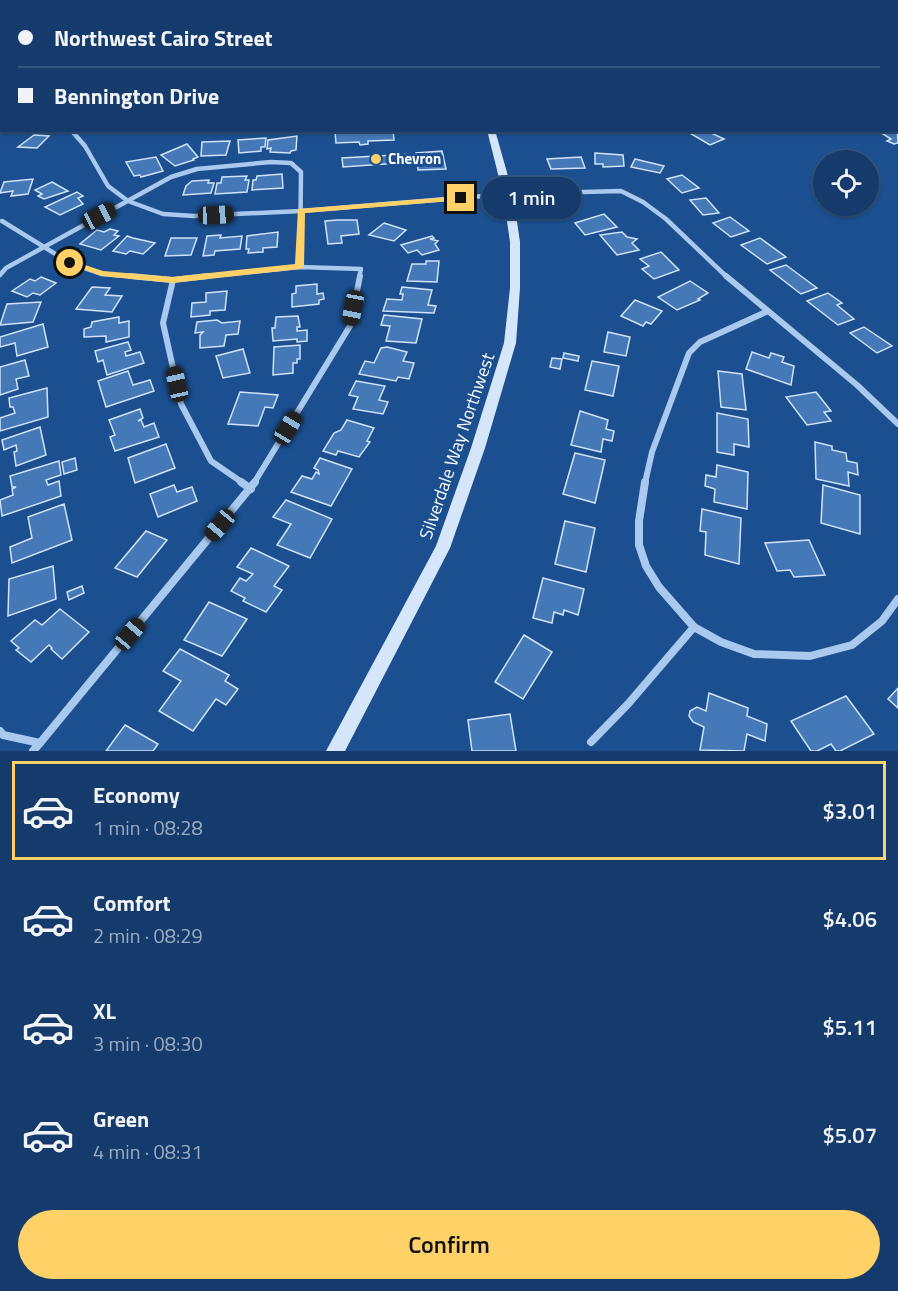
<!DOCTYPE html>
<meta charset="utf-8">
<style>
:root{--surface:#143b6b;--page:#1d4271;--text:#f1f3f6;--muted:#9dadc1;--line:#33557e;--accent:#ffd166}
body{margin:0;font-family:"Titillium Web",sans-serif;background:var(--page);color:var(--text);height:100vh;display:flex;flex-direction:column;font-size:22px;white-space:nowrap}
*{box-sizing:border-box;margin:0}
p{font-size:20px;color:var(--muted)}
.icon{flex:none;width:33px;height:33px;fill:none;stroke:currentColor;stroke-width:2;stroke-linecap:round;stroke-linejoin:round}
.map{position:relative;height:751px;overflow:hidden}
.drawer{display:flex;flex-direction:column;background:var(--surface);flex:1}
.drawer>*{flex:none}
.top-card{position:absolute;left:0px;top:0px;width:898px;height:132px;box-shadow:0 2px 4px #0004,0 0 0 2px var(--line);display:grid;align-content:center;height:132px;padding:0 18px;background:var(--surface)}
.tools{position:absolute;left:813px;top:150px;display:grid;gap:12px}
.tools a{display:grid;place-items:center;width:66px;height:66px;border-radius:50%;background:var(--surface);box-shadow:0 2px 4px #0004,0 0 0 2px var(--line);font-size:30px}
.end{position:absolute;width:27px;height:27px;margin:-14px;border:8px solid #ffd166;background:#111;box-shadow:0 0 0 3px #111}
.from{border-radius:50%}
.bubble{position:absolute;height:42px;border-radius:21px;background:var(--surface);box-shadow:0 2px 4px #0004,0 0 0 2px var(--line);font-size:20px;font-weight:600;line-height:42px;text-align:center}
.car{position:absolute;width:18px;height:36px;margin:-18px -9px;border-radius:8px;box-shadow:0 0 4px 2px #0007;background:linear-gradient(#222 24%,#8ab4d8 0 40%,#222 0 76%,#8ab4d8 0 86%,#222 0)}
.top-card b{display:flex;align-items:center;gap:21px;height:57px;font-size:22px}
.top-card b+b{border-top:2px solid var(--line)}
.top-card i{width:15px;height:15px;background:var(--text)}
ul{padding:10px 0 0;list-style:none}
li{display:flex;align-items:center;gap:18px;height:99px;margin:0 12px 9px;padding:0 6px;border:3px solid transparent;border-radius:0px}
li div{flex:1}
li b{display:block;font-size:22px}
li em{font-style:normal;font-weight:600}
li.on{border-color:var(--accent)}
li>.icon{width:54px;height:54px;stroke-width:1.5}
.cta{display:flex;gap:12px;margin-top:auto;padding:12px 18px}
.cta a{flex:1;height:69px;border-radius:36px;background:var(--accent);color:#111;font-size:24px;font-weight:600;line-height:69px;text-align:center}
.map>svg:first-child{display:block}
.building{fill:#4478b7;stroke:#cfe3fa;stroke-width:1.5}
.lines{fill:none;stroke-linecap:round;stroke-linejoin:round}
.street-far3{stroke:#a9c9ee;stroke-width:4}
.street-far2{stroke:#a9c9ee;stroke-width:4.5}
.street-far1{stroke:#a9c9ee;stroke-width:6}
.street{stroke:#a9c9ee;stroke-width:8}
.secondary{fill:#d6e6fa;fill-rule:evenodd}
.route{fill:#ffd166}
.poi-dot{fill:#ffd166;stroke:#1b4f8f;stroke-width:2}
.labels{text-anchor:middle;stroke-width:6;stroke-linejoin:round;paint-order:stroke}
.far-poi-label{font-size:15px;font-weight:bold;fill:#fff;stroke:#1b4f8f;text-anchor:start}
.street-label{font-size:18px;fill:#fff;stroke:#1b4f8f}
</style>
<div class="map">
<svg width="898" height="751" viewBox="0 0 898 751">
<rect width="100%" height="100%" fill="#1b4f8f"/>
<g class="building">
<path d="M 897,126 L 898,143 L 894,144 L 887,141 L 891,139 L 883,134 L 897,130 Z"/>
<path d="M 393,130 L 394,140 L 368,141 L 368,144 L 360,145 L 359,142 L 336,143 L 335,132 Z"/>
<path d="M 692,130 L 705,130 L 724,139 L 710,145 L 688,132 Z"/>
<path d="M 34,135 L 49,136 L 37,148 L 18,147 Z"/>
<path d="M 297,136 L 296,150 L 291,151 L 290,153 L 270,152 L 271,148 L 267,149 L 268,140 Z"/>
<path d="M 266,138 L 265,147 L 261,147 L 261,151 L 239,153 L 238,140 Z"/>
<path d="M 230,141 L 226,155 L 201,156 L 202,142 Z"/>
<path d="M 187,144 L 198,157 L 193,159 L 194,160 L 175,166 L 161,155 Z"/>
<path d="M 442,151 L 446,169 L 418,170 L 416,153 Z"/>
<path d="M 595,153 L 623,155 L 624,166 L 603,167 L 603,164 L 595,164 Z"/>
<path d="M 412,154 L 413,162 L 343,167 L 342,158 Z"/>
<path d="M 156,157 L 163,171 L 141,177 L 140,175 L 134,176 L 126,162 Z"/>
<path d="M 581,157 L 585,168 L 551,169 L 547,159 Z"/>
<path d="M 635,159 L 664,166 L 660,173 L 631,167 Z"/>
<path d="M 282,174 L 283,188 L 252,190 L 253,180 L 256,180 L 257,176 Z"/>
<path d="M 682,175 L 699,188 L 682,193 L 667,179 Z"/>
<path d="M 247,176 L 245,180 L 249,180 L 247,192 L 215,194 L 217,183 L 221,183 L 222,177 Z"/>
<path d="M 33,179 L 28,194 L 11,196 L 13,191 L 0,193 L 4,182 Z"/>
<path d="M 209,180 L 208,183 L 214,183 L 211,193 L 183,195 L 186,186 L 192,181 Z"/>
<path d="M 52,182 L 68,191 L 44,199 L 38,196 L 42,194 L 35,190 Z"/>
<path d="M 77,192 L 83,196 L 78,198 L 83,204 L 60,215 L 45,207 Z"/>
<path d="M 706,198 L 719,213 L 703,215 L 690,200 Z"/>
<path d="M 604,214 L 617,227 L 585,235 L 575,223 Z"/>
<path d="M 730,217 L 749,231 L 731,237 L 713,223 Z"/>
<path d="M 337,220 L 357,220 L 359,234 L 341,236 L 342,243 L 328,244 L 325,221 Z"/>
<path d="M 384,223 L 406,230 L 394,241 L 369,235 Z"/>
<path d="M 110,229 L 118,231 L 114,235 L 119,236 L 101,250 L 80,244 L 97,230 L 104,232 Z"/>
<path d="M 278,232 L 277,247 L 263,248 L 263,252 L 248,253 L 249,249 L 246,249 L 247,236 Z"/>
<path d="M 622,232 L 627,237 L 637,239 L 632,243 L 639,250 L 617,255 L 600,235 Z"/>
<path d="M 221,235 L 220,238 L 242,236 L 240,249 L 215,251 L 214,255 L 203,256 L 207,236 Z"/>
<path d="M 127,236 L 133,238 L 155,243 L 143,254 L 130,251 L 126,254 L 113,251 Z"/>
<path d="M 432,236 L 434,238 L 430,239 L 438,241 L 435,244 L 439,250 L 422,255 L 417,250 L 408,253 L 401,245 Z"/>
<path d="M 171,238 L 197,238 L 191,255 L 165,256 Z"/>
<path d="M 760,238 L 786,257 L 767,264 L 741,245 Z"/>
<path d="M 661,252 L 679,270 L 654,279 L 642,269 L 649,266 L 640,259 Z"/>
<path d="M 426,261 L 439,261 L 437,282 L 407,281 L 412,264 L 426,264 Z"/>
<path d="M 786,265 L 817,288 L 801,294 L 770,270 Z"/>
<path d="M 41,277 L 56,283 L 40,295 L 33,293 L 27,297 L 12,291 L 30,279 L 35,281 Z"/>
<path d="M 690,281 L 708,293 L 698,299 L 700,300 L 677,310 L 658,297 Z"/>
<path d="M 317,284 L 317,294 L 323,293 L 324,299 L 319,300 L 319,304 L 292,307 L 292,294 L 296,293 L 296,286 Z"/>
<path d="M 92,287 L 110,288 L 105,295 L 122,296 L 112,312 L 76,309 Z"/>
<path d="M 402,287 L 432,290 L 428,305 L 436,306 L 434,313 L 383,311 L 387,299 L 402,300 L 403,294 L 400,294 Z"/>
<path d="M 227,291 L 225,310 L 210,311 L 210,315 L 191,317 L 192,303 L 206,302 L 206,293 Z"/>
<path d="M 828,293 L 842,303 L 837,305 L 854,319 L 838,325 L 807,301 Z"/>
<path d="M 635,300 L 662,311 L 651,324 L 646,322 L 643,326 L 621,316 Z"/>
<path d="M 41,302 L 33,322 L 0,325 L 7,304 Z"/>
<path d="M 384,315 L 422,319 L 416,343 L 386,341 L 390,326 L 381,325 Z"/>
<path d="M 298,316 L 300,327 L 297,327 L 297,331 L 307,330 L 307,341 L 297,342 L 297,339 L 273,341 L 272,328 L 275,328 L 276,317 Z"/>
<path d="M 119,317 L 119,323 L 129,321 L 129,337 L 106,342 L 106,336 L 84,337 L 84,329 L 91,327 L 92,322 Z"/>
<path d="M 217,320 L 222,323 L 240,321 L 238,334 L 226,335 L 224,346 L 200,348 L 200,335 L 203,332 L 195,333 L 197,322 Z"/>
<path d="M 43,324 L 48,347 L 17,356 L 15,343 L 0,347 L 0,337 Z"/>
<path d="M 864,327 L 892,346 L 877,353 L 850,333 Z"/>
<path d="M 608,332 L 630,337 L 626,356 L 604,352 Z"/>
<path d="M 128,342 L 131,350 L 125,352 L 126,356 L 140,352 L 144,363 L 107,375 L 103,360 L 98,362 L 95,351 Z"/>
<path d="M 300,345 L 300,359 L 297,359 L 297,363 L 293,363 L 293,373 L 273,375 L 274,347 Z"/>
<path d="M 387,347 L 407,352 L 403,361 L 414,363 L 409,379 L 398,377 L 396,381 L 359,374 L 365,361 L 374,363 L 381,348 Z"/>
<path d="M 243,349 L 250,373 L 223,378 L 216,356 Z"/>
<path d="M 752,352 L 769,358 L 771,353 L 784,357 L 782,362 L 794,366 L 791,385 L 746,369 Z"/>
<path d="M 564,353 L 579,356 L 578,361 L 563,358 Z"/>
<path d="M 552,358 L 562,359 L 560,369 L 550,367 Z"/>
<path d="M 25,360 L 29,376 L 16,379 L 18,389 L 0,395 L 0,367 Z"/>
<path d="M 592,361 L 619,366 L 613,396 L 585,390 Z"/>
<path d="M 128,371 L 133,385 L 150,380 L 154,391 L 106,407 L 98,381 Z"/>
<path d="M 718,371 L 742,374 L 746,410 L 721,407 Z"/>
<path d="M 356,381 L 385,386 L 379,400 L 388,402 L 383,414 L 353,409 L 358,397 L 349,395 Z"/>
<path d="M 47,388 L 48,417 L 0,431 L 0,418 L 15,413 L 13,407 L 10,407 L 9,398 Z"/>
<path d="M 240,392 L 278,395 L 273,408 L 265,407 L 258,426 L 228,424 Z"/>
<path d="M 816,392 L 831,411 L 824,412 L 831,421 L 807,425 L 786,397 Z"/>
<path d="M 140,409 L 143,418 L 138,421 L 141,420 L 144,427 L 154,423 L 159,437 L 115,451 L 110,437 L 115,435 L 109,420 Z"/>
<path d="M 580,411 L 608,420 L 606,429 L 614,431 L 612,441 L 603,439 L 601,452 L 571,445 Z"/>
<path d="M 717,413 L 748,419 L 749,447 L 734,444 L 734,455 L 717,452 Z"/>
<path d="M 347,420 L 374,428 L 367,441 L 370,442 L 359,457 L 338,451 L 336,455 L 323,451 L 334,433 L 341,430 Z"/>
<path d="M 40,427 L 46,455 L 16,466 L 14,452 L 17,451 L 16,445 L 4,450 L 2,440 Z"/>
<path d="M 815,442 L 832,446 L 832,450 L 846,453 L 847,461 L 857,463 L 858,475 L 848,472 L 849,486 L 816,479 Z"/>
<path d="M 166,444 L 175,468 L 135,483 L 128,458 Z"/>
<path d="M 575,453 L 605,460 L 595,503 L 563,494 Z"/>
<path d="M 75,458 L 77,470 L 64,474 L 62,462 Z"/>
<path d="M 320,458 L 352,469 L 331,506 L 291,492 L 302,476 L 312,479 L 316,472 L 319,474 L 318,470 L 314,468 Z"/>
<path d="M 59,461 L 61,475 L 46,480 L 48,485 L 59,481 L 61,496 L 2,516 L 0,500 L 13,495 L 12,489 L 16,487 L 12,487 L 10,476 Z"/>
<path d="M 717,465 L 748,472 L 747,509 L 714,502 L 715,489 L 705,486 L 706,475 L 716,477 Z"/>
<path d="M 174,485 L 177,492 L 192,487 L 197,501 L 158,517 L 150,494 Z"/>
<path d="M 823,485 L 860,495 L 860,534 L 821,523 Z"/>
<path d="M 286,500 L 332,519 L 310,558 L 277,545 L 291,524 L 273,517 Z"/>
<path d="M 64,504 L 72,540 L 12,563 L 10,547 L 32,538 L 28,517 Z"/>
<path d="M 702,509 L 741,518 L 739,564 L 705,555 L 706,532 L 700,531 Z"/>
<path d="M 565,521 L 595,528 L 586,572 L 555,564 Z"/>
<path d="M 146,531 L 167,540 L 137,577 L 115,568 Z"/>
<path d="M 809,540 L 825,575 L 794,577 L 790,570 L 777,571 L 765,543 Z"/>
<path d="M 251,548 L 289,566 L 274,586 L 282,590 L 266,612 L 243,601 L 245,598 L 231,591 L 240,578 L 246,581 L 253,574 L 237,567 Z"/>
<path d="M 53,566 L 56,599 L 8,616 L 9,579 Z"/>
<path d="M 543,578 L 584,589 L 578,615 L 564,610 L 563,615 L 554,612 L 552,623 L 533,618 Z"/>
<path d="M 82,586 L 84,593 L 69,600 L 67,592 Z"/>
<path d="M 209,602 L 247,619 L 222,656 L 184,640 Z"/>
<path d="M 60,609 L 89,632 L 62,659 L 51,649 L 52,648 L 49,645 L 31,662 L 16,650 L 19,648 L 11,641 L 35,620 L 42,625 Z"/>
<path d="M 524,635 L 552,652 L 523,699 L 495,682 Z"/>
<path d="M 180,649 L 229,675 L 225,681 L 238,689 L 226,705 L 216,699 L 193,731 L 159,711 L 181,681 L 163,671 Z"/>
<path d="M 898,688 L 898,708 L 888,699 Z"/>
<path d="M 709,693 L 748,708 L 747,716 L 767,724 L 765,741 L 747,734 L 744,751 L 700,750 L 704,727 L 693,722 L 689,716 L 690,711 L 697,707 L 706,711 Z"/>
<path d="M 846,696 L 874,734 L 840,751 L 836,751 L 831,744 L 817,751 L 811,751 L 791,721 Z"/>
<path d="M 510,714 L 516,751 L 472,751 L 468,720 Z"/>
<path d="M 125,725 L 158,744 L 153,751 L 106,751 Z"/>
</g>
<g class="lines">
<g class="street-far3">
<path d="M 151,2 L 161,0"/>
<path d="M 546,2 L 548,0"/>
<path d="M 704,2 L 711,0"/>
<path d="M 0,87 L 2,85"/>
</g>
<g class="street-far2">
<path d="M 71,130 L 85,146 L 108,186 L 128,201 L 163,214 L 194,216 L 301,211 L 508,194 L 621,191 L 643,202 L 666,219 L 728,278"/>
<path d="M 2,221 L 70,263 L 102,274 L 148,278"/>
<path d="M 0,275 L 6,268 L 171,177 L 197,169 L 271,162 L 291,163 L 301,172 L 300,267"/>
<path d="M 193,278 L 300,267 L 361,269 L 359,278"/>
</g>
<g class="street-far1">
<path d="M 130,276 L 173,280 L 208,276"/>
<path d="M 726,276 L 857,385 L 898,424"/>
<path d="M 173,280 L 163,323 L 181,404 L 211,461 L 243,483"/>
<path d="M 254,483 L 350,326 L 360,276"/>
<path d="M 645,483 L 652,452 L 689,353 L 700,342 L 766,312"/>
</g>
<g class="street">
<path d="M 241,482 L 251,489"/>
<path d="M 645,482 L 639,521 L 639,545 L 646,566 L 659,587 L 694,627 L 721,642 L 754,654 L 810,656 L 852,645 L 882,621 L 898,599"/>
<path d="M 0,731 L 3,735 L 40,743 L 255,482"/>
<path d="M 591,742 L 628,704 L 694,627"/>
<path d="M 33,751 L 40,743"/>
</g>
<g class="secondary">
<rect x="451" y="0" width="6" height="2"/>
<path d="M 487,130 L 495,130 L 513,194 L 520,242 L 520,288 L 516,343 L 485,448 L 450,548 L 345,751 L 326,751 L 436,546 L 471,448 L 504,343 L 510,288 L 510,242 L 503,194 Z"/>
</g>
</g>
<path class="route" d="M 461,196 L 463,197 L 463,200 L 305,213 L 304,267 L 300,269 L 172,283 L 102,276 L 66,263 L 70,260 L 103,271 L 172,277 L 295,264 L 298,209 Z"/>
<circle class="poi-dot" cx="376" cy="159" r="6"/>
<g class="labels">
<g class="far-poi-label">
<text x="388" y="164">Chevron</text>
</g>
<g class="street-label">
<text transform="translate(457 446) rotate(-71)" y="6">Silverdale Way Northwest</text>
</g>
</g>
</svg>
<div class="tools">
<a><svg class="icon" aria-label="locate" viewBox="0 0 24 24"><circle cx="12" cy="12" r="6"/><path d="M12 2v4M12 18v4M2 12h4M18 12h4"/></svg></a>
</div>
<i class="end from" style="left:70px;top:263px"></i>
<i class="end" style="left:461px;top:198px"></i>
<div class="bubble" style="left:482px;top:177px;width:99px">1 min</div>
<i class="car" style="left:216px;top:215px;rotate:87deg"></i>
<i class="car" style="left:99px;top:216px;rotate:62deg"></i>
<i class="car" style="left:353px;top:308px;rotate:191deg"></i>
<i class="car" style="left:177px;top:384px;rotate:347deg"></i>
<i class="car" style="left:288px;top:428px;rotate:31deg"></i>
<i class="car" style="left:220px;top:525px;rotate:220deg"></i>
<i class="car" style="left:130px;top:634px;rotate:40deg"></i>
<div class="top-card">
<b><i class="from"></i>Northwest Cairo Street</b>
<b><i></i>Bennington Drive</b>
</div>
</div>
<section class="drawer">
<ul>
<li class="on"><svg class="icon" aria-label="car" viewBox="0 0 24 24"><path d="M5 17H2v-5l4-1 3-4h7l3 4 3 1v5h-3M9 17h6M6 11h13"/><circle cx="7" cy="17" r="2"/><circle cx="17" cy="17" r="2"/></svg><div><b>Economy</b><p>1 min · 08:28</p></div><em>$3.01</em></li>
<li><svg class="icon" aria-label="car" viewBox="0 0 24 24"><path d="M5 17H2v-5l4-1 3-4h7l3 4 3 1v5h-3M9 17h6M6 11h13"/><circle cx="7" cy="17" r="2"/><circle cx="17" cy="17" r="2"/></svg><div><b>Comfort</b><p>2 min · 08:29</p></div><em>$4.06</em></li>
<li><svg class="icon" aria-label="car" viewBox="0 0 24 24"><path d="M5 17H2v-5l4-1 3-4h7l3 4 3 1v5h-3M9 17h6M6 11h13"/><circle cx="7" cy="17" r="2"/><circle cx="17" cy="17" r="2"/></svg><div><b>XL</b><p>3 min · 08:30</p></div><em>$5.11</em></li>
<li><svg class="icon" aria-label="car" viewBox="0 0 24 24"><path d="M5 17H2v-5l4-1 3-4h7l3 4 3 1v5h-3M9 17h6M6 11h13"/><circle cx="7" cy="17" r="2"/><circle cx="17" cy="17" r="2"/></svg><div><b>Green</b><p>4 min · 08:31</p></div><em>$5.07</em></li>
</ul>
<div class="cta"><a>Confirm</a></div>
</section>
